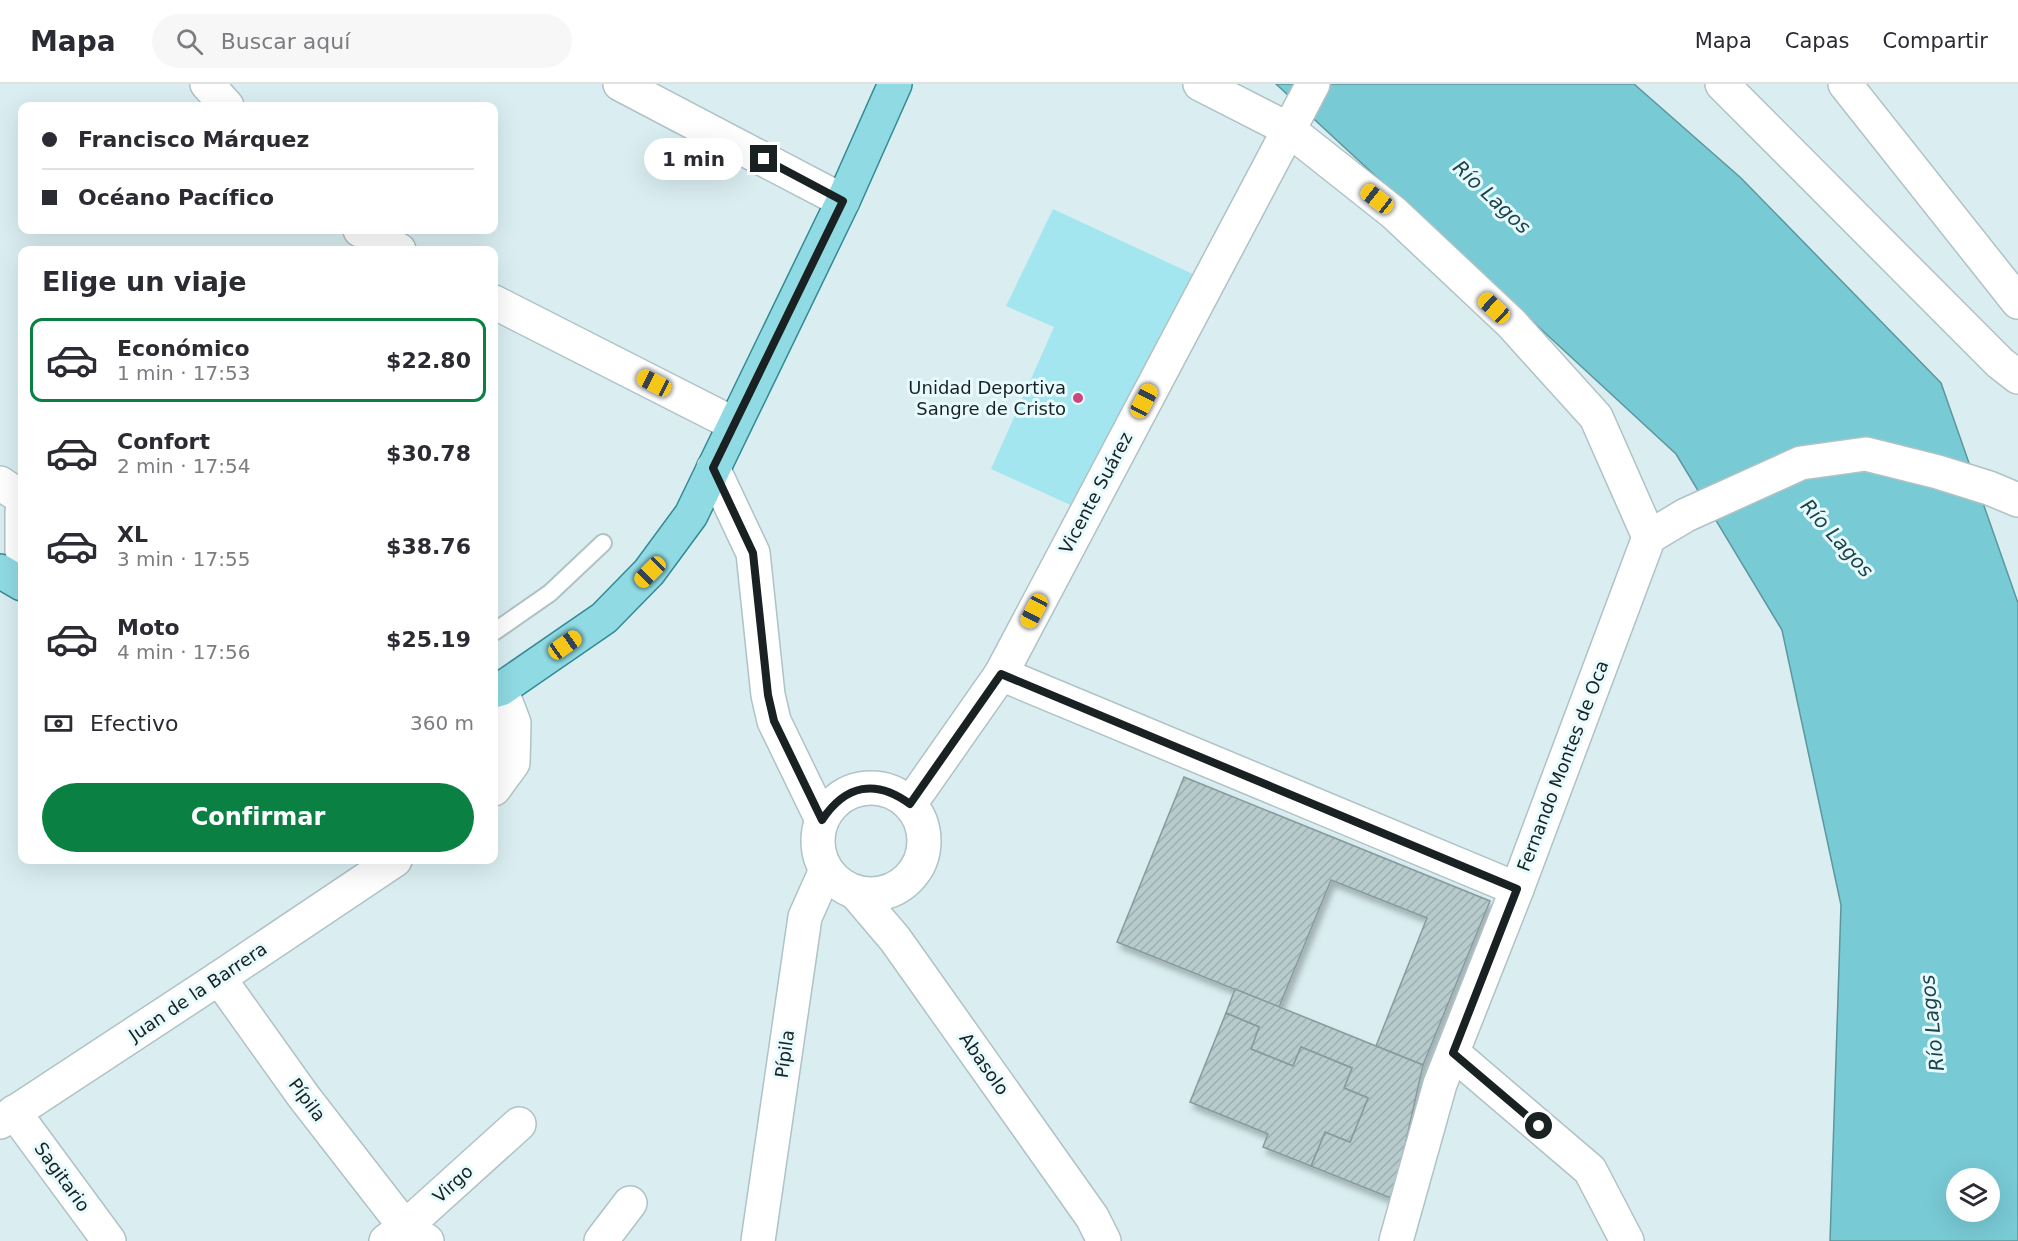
<!DOCTYPE html>
<html lang="es">
<meta charset="utf-8">
<style>
:root{--surface:#fff;--page:#f7f7f7;--text:#2b2b33;--muted:#7c7c81;--line:#e1e1e2;--accent:#0b8043}
body{margin:0;font-family:"DejaVu Sans",sans-serif;background:var(--page);color:var(--text);height:100vh;display:flex;flex-direction:column;font-size:22px;white-space:nowrap}
*{box-sizing:border-box;margin:0}
p{font-size:20px;color:var(--muted)}
.icon{flex:none;width:33px;height:33px;fill:none;stroke:currentColor;stroke-width:2;stroke-linecap:round;stroke-linejoin:round}
.map{position:relative;flex:1;overflow:hidden}
.sheet{position:absolute;left:18px;top:162px;width:480px;height:618px;display:flex;flex-direction:column;background:var(--surface);border-radius:12px;box-shadow:0 6px 24px #0002}
.sheet>*{flex:none}
.banner{position:absolute;left:18px;top:18px;width:480px;height:132px;border-radius:12px;box-shadow:0 6px 24px #0002;display:grid;align-content:center;height:132px;padding:0 24px;background:var(--surface)}
.tools{position:absolute;left:1946px;top:1084px;display:grid;gap:12px}
.tools a{display:grid;place-items:center;width:54px;height:54px;border-radius:50%;background:var(--surface);box-shadow:0 6px 24px #0002;font-size:30px}
.end{position:absolute;width:27px;height:27px;margin:-14px;border:8px solid #192122;background:#fff;box-shadow:0 0 0 3px #fff}
.from{border-radius:50%}
.bubble{position:absolute;height:42px;border-radius:21px;background:var(--surface);box-shadow:0 6px 24px #0002;font-size:20px;font-weight:700;line-height:42px;text-align:center}
.car{position:absolute;width:18px;height:36px;margin:-18px -9px;border-radius:8px;box-shadow:0 0 4px 2px #0007;background:linear-gradient(#f5c518 24%,#345 0 40%,#f5c518 0 76%,#345 0 86%,#f5c518 0)}
.banner b{display:flex;align-items:center;gap:21px;height:57px;font-size:22px}
.banner b+b{border-top:2px solid var(--line)}
.banner i{width:15px;height:15px;background:var(--text)}
ul{padding:0;list-style:none}
li{display:flex;align-items:center;gap:18px;height:84px;margin:0 12px 9px;padding:0 12px;border:3px solid transparent;border-radius:12px}
li div{flex:1}
li b{display:block;font-size:22px}
li em{font-style:normal;font-weight:700}
li.on{border-color:var(--accent)}
li>.icon{width:54px;height:54px;stroke-width:1.5}
h2{padding:0 24px;font-size:27px;line-height:72px}
.pay{display:flex;align-items:center;gap:15px;height:66px;padding:0 24px;font-size:22px}
.pay p{margin-inline-start:auto}
.button{display:flex;gap:12px;margin-top:auto;padding:12px 24px}
.button a{flex:1;height:69px;border-radius:36px;background:var(--accent);color:#fff;font-size:24px;font-weight:700;line-height:69px;text-align:center}
header{display:flex;align-items:center;gap:36px;box-sizing:border-box;height:84px;padding:0 30px;background:var(--surface);border-bottom:2px solid var(--line)}
header strong{font-size:28px}
nav{display:flex;gap:33px;margin-inline-start:auto;font-size:21px}
.search{width:420px;height:54px;background:var(--page);display:flex;align-items:center;gap:15px;box-sizing:border-box;padding:0 21px;border-radius:33px;color:var(--muted);font-size:22px}
.map>svg:first-child{display:block}
.green{fill:#a3e6f0}
.water{fill:#78cad5;stroke:#5c979f;stroke-width:1.5;fill-rule:evenodd}
.building{fill:url(#building-hatch);stroke:#879a9d;stroke-width:1.5;filter:url(#shadow)}
.lines{fill:none;stroke-linecap:round;stroke-linejoin:round}
.service-casing{stroke:#afc2c5;stroke-width:20}
.minor-casing{stroke:#afc2c5;stroke-width:36}
.tertiary-casing{stroke:#afc2c5;stroke-width:36}
.primary-casing{stroke:#358994;stroke-width:36}
.service{stroke:#fff;stroke-width:16}
.minor{stroke:#fff;stroke-width:33}
.tertiary{stroke:#fff;stroke-width:33}
.primary{stroke:#8fdae3;stroke-width:33}
.route{stroke:#192122;stroke-width:8}
.poi-dot{fill:#cd4581;stroke:#e7fbfe;stroke-width:2}
.labels{text-anchor:middle;stroke-width:6;stroke-linejoin:round;paint-order:stroke}
.poi-label{font-size:18px;fill:#192122;stroke:#e7fbfe;text-anchor:end}
.street-label{font-size:18px;fill:#192122;stroke:#e7fbfe}
.water-label{font-size:20px;font-style:italic;fill:#1d4449;stroke:#e7fbfe}
</style>
<header>
<strong>Mapa</strong>
<div class="search"><svg class="icon" aria-label="search" viewBox="0 0 24 24"><circle cx="10" cy="10" r="6"/><path d="M15 15l6 6"/></svg>Buscar aquí</div>
<nav><a>Mapa</a><a>Capas</a><a>Compartir</a></nav>
</header>
<div class="map">
<svg width="2018" height="1157" viewBox="0 0 2018 1157">
<defs>
<pattern id="building-hatch" width="6" height="6" patternUnits="userSpaceOnUse" patternTransform="scale(1.5)"><rect width="6" height="6" fill="#b7cbcd"/><path d="M-1 1l2-2M0 6l6-6M5 7l2-2" fill="none" stroke="#9daeb0"/></pattern>
<filter id="shadow"><feDropShadow dx="3.5" dy="6" stdDeviation="3" flood-color="#0004"/></filter>
</defs>
<rect width="100%" height="100%" fill="#daeef1"/>
<path class="green" d="M 1053,125 L 1197,192 L 1077,424 L 991,385 L 1054,243 L 1006,222 Z"/>
<path class="water" d="M 1276,0 L 1634,0 L 1741,94 L 1941,299 L 2018,519 L 2018,1157 L 1830,1157 L 1841,821 L 1782,546 L 1676,370 ZM 1956,1095 L 1989,1095 L 1989,1128 L 1956,1128 Z"/>
<g class="building">
<path d="M 1184,693 L 1490,817 L 1423,981 L 1376,962 L 1427,834 L 1331,796 L 1279,923 L 1117,858 Z"/>
<path d="M 1235,905 L 1423,981 L 1393,1115 L 1311,1082 L 1325,1048 L 1350,1058 L 1368,1014 L 1344,1004 L 1352,984 L 1301,963 L 1293,982 L 1251,965 L 1259,943 L 1226,929 Z"/>
<path d="M 1226,929 L 1259,943 L 1251,965 L 1293,982 L 1301,963 L 1352,984 L 1344,1004 L 1368,1014 L 1350,1058 L 1325,1048 L 1311,1082 L 1263,1063 L 1268,1050 L 1190,1018 Z"/>
</g>
<g class="lines">
<defs>
<path id="service" d="M 494,548 L 550,509 L 603,459"/>
<g id="minor">
<path d="M 207,0 L 227,22"/>
<path d="M 620,0 L 843,117"/>
<path d="M 1845,0 L 2018,218"/>
<path d="M 1288,45 L 1394,129 L 1511,239 L 1596,333 L 1649,453"/>
<path d="M 360,146 L 399,166"/>
<path d="M 494,218 L 734,340"/>
<path d="M 0,399 L 22,414"/>
<path d="M 22,428 L 22,467"/>
<path d="M 1001,590 L 1517,805"/>
<path d="M 494,705 L 513,679 L 514,639 L 501,605"/>
<path d="M 219,894 L 304,1013 L 405,1143 L 427,1157"/>
<path d="M 1453,969 L 1590,1086 L 1627,1157"/>
<path d="M 14,1028 L 109,1157"/>
<path d="M 0,1038 L 219,894 L 395,776"/>
<path d="M 386,1157 L 405,1143 L 519,1040"/>
<path d="M 601,1157 L 630,1119"/>
<path d="M 758,1157 L 805,833 L 826,786"/>
<path d="M 1396,1157 L 1440,1000 L 1517,805 L 1649,453 L 1686,431 L 1801,379 L 1866,370 L 1938,388 L 1989,404 L 2018,416"/>
</g>
<g id="tertiary">
<path d="M 1200,0 L 1288,45"/>
<path d="M 1722,0 L 2000,279 L 2018,293"/>
<path d="M 713,384 L 753,469 L 768,611 L 774,637 L 822,736"/>
<circle cx="871" cy="757" r="53"/>
<path d="M 910,720 L 1001,590 L 1313,0"/>
<path d="M 855,808 L 895,855 L 1092,1133 L 1104,1157"/>
</g>
<g id="primary">
<path d="M 0,487 L 22,500"/>
<path d="M 494,607 L 501,605 L 604,534 L 649,488 L 691,431 L 843,117 L 895,0"/>
</g>
</defs>
<use href="#service" class="service-casing"/>
<use href="#minor" class="minor-casing"/>
<use href="#tertiary" class="tertiary-casing"/>
<use href="#primary" class="primary-casing"/>
<use href="#service" class="service"/>
<use href="#minor" class="minor"/>
<use href="#tertiary" class="tertiary"/>
<use href="#primary" class="primary"/>
</g>
<g class="lines">
<path class="route" d="M 764,75 L 843,117 L 713,384 L 753,469 L 768,611 L 774,637 L 822,736 C 846,700 876,695 910,720 L 1001,590 L 1517,805 L 1453,969 L 1539,1042"/>
</g>
<circle class="poi-dot" cx="1078" cy="314" r="6"/>
<g class="labels">
<g class="poi-label">
<text x="1066" y="310">Unidad Deportiva<tspan x="1066" dy="21">Sangre de Cristo</tspan></text>
</g>
<g class="street-label">
<text transform="translate(1096 409) rotate(-62)" y="6">Vicente Suárez</text>
<text transform="translate(1563 682) rotate(-69)" y="6">Fernando Montes de Oca</text>
<text transform="translate(198 908) rotate(-34)" y="6">Juan de la Barrera</text>
<text transform="translate(785 970) rotate(-82)" y="6">Pípila</text>
<text transform="translate(984 980) rotate(55)" y="6">Abasolo</text>
<text transform="translate(307 1016) rotate(53)" y="6">Pípila</text>
<text transform="translate(62 1093) rotate(54)" y="6">Sagitario</text>
<text transform="translate(453 1100) rotate(-42)" y="6">Virgo</text>
</g>
<g class="water-label">
<text transform="translate(1492 113) rotate(43)" y="7">Río Lagos</text>
<text transform="translate(1837 454) rotate(48)" y="7">Río Lagos</text>
<text transform="translate(1932 939) rotate(-96)" y="7">Río Lagos</text>
</g>
</g>
</svg>
<div class="tools">
<a><svg class="icon" aria-label="layers" viewBox="0 0 24 24"><path d="M12 4l9 5-9 5-9-5zM3 14l9 5 9-5"/></svg></a>
</div>
<i class="end from" style="left:1539px;top:1042px"></i>
<i class="end" style="left:764px;top:75px"></i>
<div class="bubble" style="left:644px;top:54px;width:99px">1 min</div>
<i class="car" style="left:1377px;top:115px;rotate:308deg"></i>
<i class="car" style="left:1494px;top:224px;rotate:313deg"></i>
<i class="car" style="left:654px;top:299px;rotate:297deg"></i>
<i class="car" style="left:1144px;top:317px;rotate:28deg"></i>
<i class="car" style="left:650px;top:488px;rotate:225deg"></i>
<i class="car" style="left:1034px;top:527px;rotate:208deg"></i>
<i class="car" style="left:565px;top:561px;rotate:55deg"></i>
<div class="banner">
<b><i class="from"></i>Francisco Márquez</b>
<b><i></i>Océano Pacífico</b>
</div>
<section class="sheet">
<h2>Elige un viaje</h2>
<ul>
<li class="on"><svg class="icon" aria-label="car" viewBox="0 0 24 24"><path d="M5 17H2v-5l4-1 3-4h7l3 4 3 1v5h-3M9 17h6M6 11h13"/><circle cx="7" cy="17" r="2"/><circle cx="17" cy="17" r="2"/></svg><div><b>Económico</b><p>1 min · 17:53</p></div><em>$22.80</em></li>
<li><svg class="icon" aria-label="car" viewBox="0 0 24 24"><path d="M5 17H2v-5l4-1 3-4h7l3 4 3 1v5h-3M9 17h6M6 11h13"/><circle cx="7" cy="17" r="2"/><circle cx="17" cy="17" r="2"/></svg><div><b>Confort</b><p>2 min · 17:54</p></div><em>$30.78</em></li>
<li><svg class="icon" aria-label="car" viewBox="0 0 24 24"><path d="M5 17H2v-5l4-1 3-4h7l3 4 3 1v5h-3M9 17h6M6 11h13"/><circle cx="7" cy="17" r="2"/><circle cx="17" cy="17" r="2"/></svg><div><b>XL</b><p>3 min · 17:55</p></div><em>$38.76</em></li>
<li><svg class="icon" aria-label="car" viewBox="0 0 24 24"><path d="M5 17H2v-5l4-1 3-4h7l3 4 3 1v5h-3M9 17h6M6 11h13"/><circle cx="7" cy="17" r="2"/><circle cx="17" cy="17" r="2"/></svg><div><b>Moto</b><p>4 min · 17:56</p></div><em>$25.19</em></li>
</ul>
<div class="pay"><svg class="icon" aria-label="cash" viewBox="0 0 24 24"><path d="M3 7h18v10H3z"/><circle cx="12" cy="12" r="2"/></svg>Efectivo<p>360 m</p></div>
<div class="button"><a>Confirmar</a></div>
</section>
</div>
